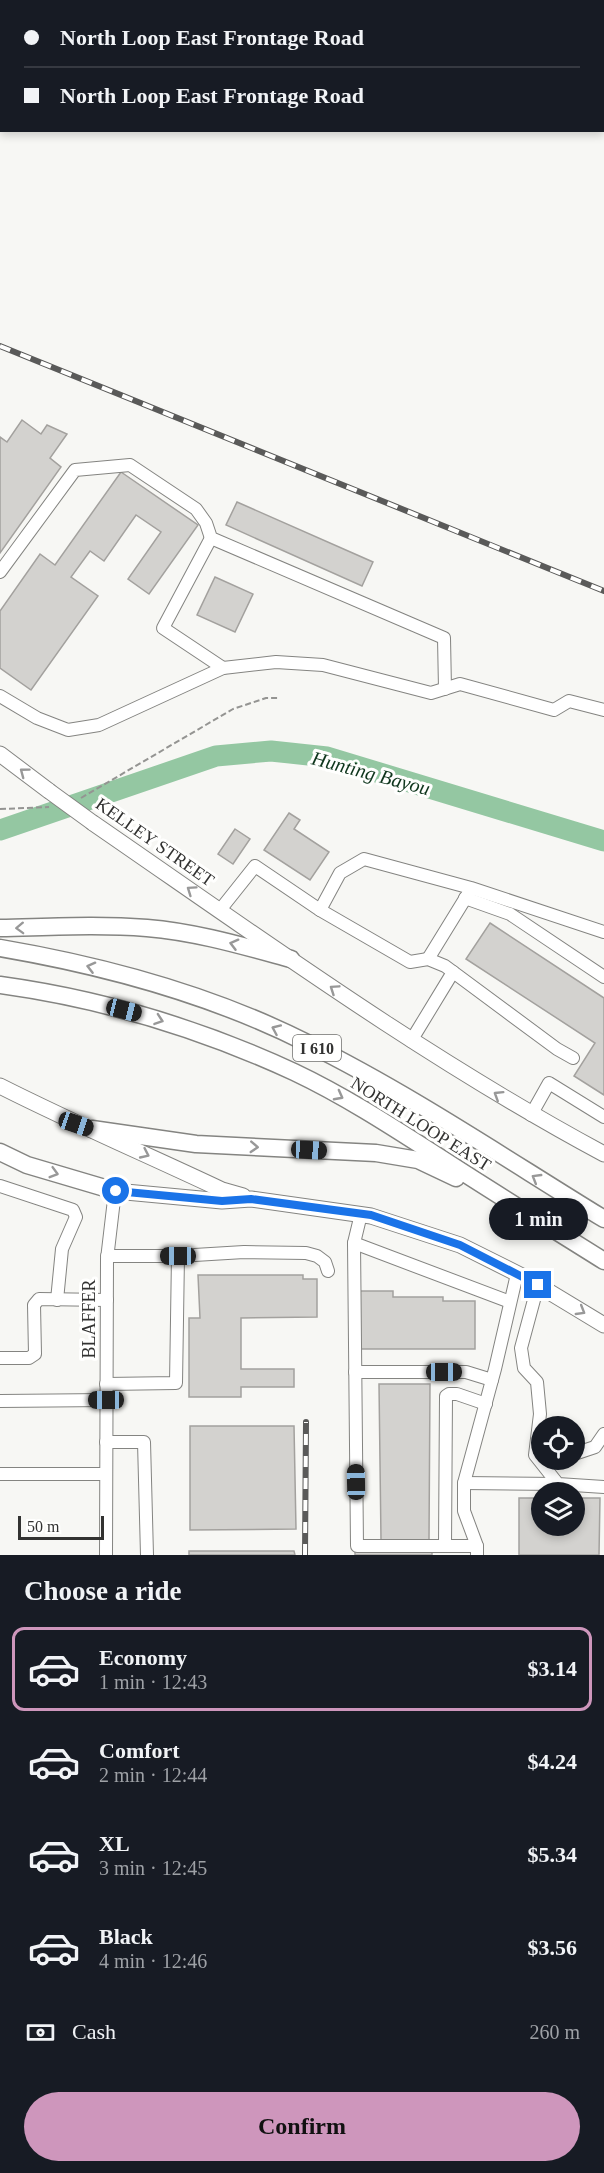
<!DOCTYPE html>
<meta charset="utf-8">
<style>
:root{--surface:#171b24;--page:#20242c;--text:#f1f3f6;--muted:#9ea1a6;--line:#363941;--accent:#ce96bc}
body{margin:0;font-family:"Times New Roman",serif;background:var(--page);color:var(--text);height:100vh;display:flex;flex-direction:column;font-size:22px;white-space:nowrap}
*{box-sizing:border-box;margin:0}
p{font-size:20px;color:var(--muted)}
.icon{flex:none;width:33px;height:33px;fill:none;stroke:currentColor;stroke-width:2;stroke-linecap:round;stroke-linejoin:round}
.map{position:relative;height:1555px;overflow:hidden}
.panel{display:flex;flex-direction:column;background:var(--surface);flex:1}
.panel>*{flex:none}
.hud{position:absolute;left:0px;top:0px;width:604px;height:132px;box-shadow:0 3px 9px #0003;display:grid;align-content:center;height:132px;padding:0 24px;background:var(--surface)}
.fabs{position:absolute;left:531px;top:1416px;display:grid;gap:12px}
.fabs a{display:grid;place-items:center;width:54px;height:54px;border-radius:50%;background:var(--surface);box-shadow:0 3px 9px #0003;font-size:30px}
.scale{position:absolute;left:18px;bottom:15px;width:86px;box-sizing:border-box;padding-left:6px;border:3px solid #323231;border-top:0;font-size:16px;line-height:21px;white-space:nowrap;color:#323231;-webkit-text-stroke:4px #fffffe;paint-order:stroke}
.end{position:absolute;width:27px;height:27px;margin:-14px;border:8px solid #1a73e8;background:#fff;box-shadow:0 0 0 3px #fff}
.from{border-radius:50%}
.bubble{position:absolute;height:42px;border-radius:21px;background:var(--surface);box-shadow:0 3px 9px #0003;font-size:20px;font-weight:800;line-height:42px;text-align:center}
.car{position:absolute;width:18px;height:36px;margin:-18px -9px;border-radius:8px;box-shadow:0 0 4px 2px #0007;background:linear-gradient(#222 24%,#8ab4d8 0 40%,#222 0 76%,#8ab4d8 0 86%,#222 0)}
.hud b{display:flex;align-items:center;gap:21px;height:57px;font-size:22px}
.hud b+b{border-top:2px solid var(--line)}
.hud i{width:15px;height:15px;background:var(--text)}
ul{padding:0;list-style:none}
li{display:flex;align-items:center;gap:18px;height:84px;margin:0 12px 9px;padding:0 12px;border:3px solid transparent;border-radius:12px}
li div{flex:1}
li b{display:block;font-size:22px}
li em{font-style:normal;font-weight:800}
li.on{border-color:var(--accent)}
li>.icon{width:54px;height:54px;stroke-width:1.5}
h2{padding:0 24px;font-size:27px;line-height:72px}
.pay{display:flex;align-items:center;gap:15px;height:66px;padding:0 24px;font-size:22px}
.pay p{margin-inline-start:auto}
.button{display:flex;gap:12px;margin-top:auto;padding:12px 24px}
.button a{flex:1;height:69px;border-radius:36px;background:var(--accent);color:#111;font-size:24px;font-weight:800;line-height:69px;text-align:center}
.map>svg:first-child{display:block}
.lines{fill:none;stroke-linecap:round;stroke-linejoin:round}
.river{stroke:#94c7a2;stroke-width:21}
.building{fill:#d3d2cf;stroke:#a3a19e;stroke-width:1.5}
.minor-casing{stroke:#848481;stroke-width:14}
.major-casing{stroke:#848481;stroke-width:17}
.highway-casing{stroke:#848481;stroke-width:19}
.path{stroke:#949492;stroke-width:2;stroke-dasharray:6 3;stroke-linecap:butt}
.minor{stroke:#fff;stroke-width:12}
.major{stroke:#fff;stroke-width:15}
.highway{stroke:#fff;stroke-width:16}
.rail-casing{stroke:#5a5a59;stroke-width:6}
.rail{stroke:#fffffe;stroke-width:4;stroke-dasharray:11;stroke-linecap:butt}
.major-bridge-casing{stroke:#848481;stroke-width:17;stroke-linecap:butt}
.major-bridge{stroke:#fff;stroke-width:15}
.oneway{stroke:#989898}
.route{stroke:#1a73e8;stroke-width:8}
.labels{text-anchor:middle;stroke-width:6;stroke-linejoin:round;paint-order:stroke}
.shield{fill:#fffffe;stroke:#70706e;stroke-width:1.5}
.shield-label{font-size:16px;font-weight:bold;fill:#323231}
.street-label{font-size:18px;fill:#323231;stroke:#fffffe}
.water-label{font-size:20px;font-style:italic;fill:#0f361d;stroke:#fffffe}
</style>
<div class="map">
<svg width="604" height="1555" viewBox="0 0 604 1555">
<rect width="100%" height="100%" fill="#f7f7f4"/>
<g class="lines">
<path class="river" d="M 0,830 L 216,756 L 271,751 L 327,757 L 604,841"/>
</g>
<g class="building">
<path d="M 22,420 L 41,434 L 47,425 L 67,434 L 50,458 L 61,467 L 0,553 L 0,437 L 7,442 Z"/>
<path d="M 121,472 L 198,525 L 149,594 L 128,579 L 161,532 L 136,515 L 104,561 L 90,551 L 71,577 L 98,596 L 31,690 L 0,668 L 0,611 L 40,554 L 55,565 Z"/>
<path d="M 237,502 L 373,562 L 362,586 L 226,525 Z"/>
<path d="M 215,577 L 253,594 L 235,632 L 197,615 Z"/>
<path d="M 289,813 L 300,820 L 294,829 L 329,852 L 310,880 L 264,850 Z"/>
<path d="M 235,829 L 250,839 L 233,864 L 218,854 Z"/>
<path d="M 490,923 L 604,998 L 604,1095 L 574,1076 L 595,1043 L 466,959 Z"/>
<path d="M 198,1275 L 303,1275 L 303,1279 L 317,1279 L 317,1317 L 241,1318 L 241,1369 L 294,1369 L 294,1387 L 241,1387 L 241,1397 L 189,1397 L 189,1318 L 200,1318 Z"/>
<path d="M 358,1291 L 393,1291 L 393,1297 L 443,1297 L 443,1301 L 475,1301 L 475,1349 L 359,1349 Z"/>
<path d="M 379,1384 L 430,1384 L 429,1540 L 381,1540 Z"/>
<path d="M 190,1426 L 294,1426 L 296,1529 L 190,1530 Z"/>
<path d="M 519,1498 L 542,1498 L 542,1526 L 574,1526 L 574,1498 L 600,1498 L 599,1555 L 519,1555 Z"/>
<path d="M 189,1551 L 294,1551 L 295,1555 L 189,1555 Z"/>
<rect x="355" y="1551" width="77" height="4"/>
</g>
<g class="lines">
<defs>
<g id="minor">
<path d="M 603,89 L 604,87"/>
<path d="M 603,116 L 604,119"/>
<path d="M 211,538 L 163,628 L 223,668"/>
<path d="M 0,572 L 75,470 L 130,465 L 196,509 L 206,523 L 211,538 L 444,638 L 445,689"/>
<path d="M 0,696 L 37,718 L 68,730 L 99,725 L 223,668 L 276,662 L 323,665 L 431,693 L 460,684 L 554,710 L 569,701 L 604,710"/>
<path d="M 465,898 L 510,914 L 604,977"/>
<path d="M 220,910 L 255,866 L 320,910"/>
<path d="M 428,959 L 468,894"/>
<path d="M 411,1041 L 453,972"/>
<path d="M 573,1058 L 557,1049 L 445,966 L 428,959 L 410,962 L 320,910 L 340,873 L 364,859 L 471,888 L 604,932"/>
<path d="M 531,1115 L 549,1083 L 604,1117"/>
<path d="M 0,1186 L 73,1210 L 76,1217 L 62,1249 L 57,1300"/>
<path d="M 361,1214 L 354,1243 L 357,1546 L 477,1546"/>
<path d="M 354,1243 L 510,1302"/>
<path d="M 178,1256 L 244,1252 L 306,1253 L 317,1256 L 325,1262 L 328,1271"/>
<path d="M 538,1285 L 521,1348 L 524,1368 L 537,1382 L 540,1414 L 535,1455 L 558,1484 L 604,1487"/>
<path d="M 0,1358 L 29,1358 L 35,1354 L 34,1305 L 39,1299 L 107,1300"/>
<path d="M 355,1372 L 466,1372 L 492,1380"/>
<path d="M 106,1384 L 176,1383 L 178,1256 L 107,1256"/>
<path d="M 0,1401 L 106,1400"/>
<path d="M 106,1442 L 144,1442 L 147,1555"/>
<path d="M 574,1454 L 595,1447 L 604,1434"/>
<path d="M 0,1474 L 106,1474"/>
<path d="M 464,1483 L 558,1484"/>
<path d="M 445,1546 L 446,1396 L 449,1394 L 457,1394 L 486,1404"/>
<path d="M 106,1555 L 107,1259 L 115,1191"/>
<path d="M 477,1555 L 477,1546 L 464,1511 L 464,1483 L 495,1369 L 517,1274"/>
</g>
<g id="major">
<path d="M 0,754 L 49,791"/>
<path d="M 93,823 C 260,938 425,1058 604,1154"/>
<path d="M 0,1086 C 73,1123 148,1155 222,1190 L 243,1196"/>
<path d="M 115,1191 L 222,1201 L 251,1199 L 371,1216 L 460,1245 L 528,1279 L 604,1325"/>
</g>
<g id="highway">
<path d="M 0,928 C 49,927 98,924 147,928 C 196,932 243,946 291,959"/>
<path d="M 0,948 C 105,966 212,995 307,1043 C 410,1094 506,1159 604,1219"/>
<path d="M 0,985 C 102,999 201,1029 294,1072 C 349,1098 400,1132 450,1164 C 501,1197 553,1229 604,1261"/>
<path d="M 92,1129 L 196,1144 L 376,1153 L 418,1160 L 456,1178"/>
<path d="M 0,1152 L 27,1165 L 115,1191"/>
</g>
</defs>
<use href="#minor" class="minor-casing"/>
<use href="#major" class="major-casing"/>
<use href="#highway" class="highway-casing"/>
<g class="path">
<path d="M 81,798 L 233,709 L 266,698 L 280,698"/>
<path d="M 0,809 L 49,807"/>
</g>
<use href="#minor" class="minor"/>
<use href="#major" class="major"/>
<use href="#highway" class="highway"/>
<defs>
<g id="rail">
<path d="M 0,346 L 604,591"/>
<path d="M 305,1555 L 306,1422"/>
</g>
</defs>
<use href="#rail" class="rail-casing"/>
<use href="#rail" class="rail"/>
<defs>
<path id="major-bridge" d="M 49,791 L 93,823"/>
</defs>
<use href="#major-bridge" class="major-bridge-casing"/>
<use href="#major-bridge" class="major-bridge"/>
</g>
<defs><path id="oneway-chevron" d="M-2-3.5L2.5 0L-2 3.5" fill="none" stroke-width="1.6" stroke-linecap="round" stroke-linejoin="round" transform="scale(1.5)"/></defs>
<g class="oneway">
<use href="#oneway-chevron" transform="translate(24 772) rotate(-143)"/>
<use href="#oneway-chevron" transform="translate(191 890) rotate(-145)"/>
<use href="#oneway-chevron" transform="translate(20 928) rotate(178)"/>
<use href="#oneway-chevron" transform="translate(234 944) rotate(-165)"/>
<use href="#oneway-chevron" transform="translate(91 967) rotate(-166)"/>
<use href="#oneway-chevron" transform="translate(334 989) rotate(-146)"/>
<use href="#oneway-chevron" transform="translate(159 1020) rotate(19)"/>
<use href="#oneway-chevron" transform="translate(276 1029) rotate(-156)"/>
<use href="#oneway-chevron" transform="translate(498 1095) rotate(-148)"/>
<use href="#oneway-chevron" transform="translate(339 1096) rotate(28)"/>
<use href="#oneway-chevron" transform="translate(254 1147) rotate(3)"/>
<use href="#oneway-chevron" transform="translate(145 1154) rotate(25)"/>
<use href="#oneway-chevron" transform="translate(54 1173) rotate(16)"/>
<use href="#oneway-chevron" transform="translate(536 1178) rotate(-149)"/>
<use href="#oneway-chevron" transform="translate(581 1311) rotate(31)"/>
</g>
<g class="lines">
<path class="route" d="M 116,1191 L 222,1201 L 251,1199 L 371,1215 L 460,1245 L 538,1285"/>
</g>
<g class="labels">
<rect class="shield" x="293" y="1035" width="48" height="26" rx="4.5"/>
<g class="shield-label">
<text x="317" y="1054">I 610</text>
</g>
<g class="street-label">
<text transform="translate(155 842) rotate(35)" y="6">KELLEY STREET</text>
<text transform="translate(421 1124) rotate(32)" y="6">NORTH LOOP EAST</text>
<text transform="translate(89 1319) rotate(-90)" y="6">BLAFFER</text>
</g>
<g class="water-label">
<text transform="translate(371 773) rotate(15)" y="7">Hunting Bayou</text>
</g>
</g>
</svg>
<div class="fabs">
<a><svg class="icon" aria-label="locate" viewBox="0 0 24 24"><circle cx="12" cy="12" r="6"/><path d="M12 2v4M12 18v4M2 12h4M18 12h4"/></svg></a>
<a><svg class="icon" aria-label="layers" viewBox="0 0 24 24"><path d="M12 4l9 5-9 5-9-5zM3 14l9 5 9-5"/></svg></a>
</div>
<div class="scale">50 m</div>
<i class="end from" style="left:116px;top:1191px"></i>
<i class="end" style="left:538px;top:1285px"></i>
<div class="bubble" style="left:489px;top:1198px;width:99px">1 min</div>
<i class="car" style="left:124px;top:1010px;rotate:104deg"></i>
<i class="car" style="left:76px;top:1124px;rotate:109deg"></i>
<i class="car" style="left:309px;top:1150px;rotate:93deg"></i>
<i class="car" style="left:178px;top:1256px;rotate:270deg"></i>
<i class="car" style="left:444px;top:1372px;rotate:90deg"></i>
<i class="car" style="left:106px;top:1400px;rotate:270deg"></i>
<i class="car" style="left:356px;top:1482px;rotate:359deg"></i>
<div class="hud">
<b><i class="from"></i>North Loop East Frontage Road</b>
<b><i></i>North Loop East Frontage Road</b>
</div>
</div>
<section class="panel">
<h2>Choose a ride</h2>
<ul>
<li class="on"><svg class="icon" aria-label="car" viewBox="0 0 24 24"><path d="M5 17H2v-5l4-1 3-4h7l3 4 3 1v5h-3M9 17h6M6 11h13"/><circle cx="7" cy="17" r="2"/><circle cx="17" cy="17" r="2"/></svg><div><b>Economy</b><p>1 min · 12:43</p></div><em>$3.14</em></li>
<li><svg class="icon" aria-label="car" viewBox="0 0 24 24"><path d="M5 17H2v-5l4-1 3-4h7l3 4 3 1v5h-3M9 17h6M6 11h13"/><circle cx="7" cy="17" r="2"/><circle cx="17" cy="17" r="2"/></svg><div><b>Comfort</b><p>2 min · 12:44</p></div><em>$4.24</em></li>
<li><svg class="icon" aria-label="car" viewBox="0 0 24 24"><path d="M5 17H2v-5l4-1 3-4h7l3 4 3 1v5h-3M9 17h6M6 11h13"/><circle cx="7" cy="17" r="2"/><circle cx="17" cy="17" r="2"/></svg><div><b>XL</b><p>3 min · 12:45</p></div><em>$5.34</em></li>
<li><svg class="icon" aria-label="car" viewBox="0 0 24 24"><path d="M5 17H2v-5l4-1 3-4h7l3 4 3 1v5h-3M9 17h6M6 11h13"/><circle cx="7" cy="17" r="2"/><circle cx="17" cy="17" r="2"/></svg><div><b>Black</b><p>4 min · 12:46</p></div><em>$3.56</em></li>
</ul>
<div class="pay"><svg class="icon" aria-label="cash" viewBox="0 0 24 24"><path d="M3 7h18v10H3z"/><circle cx="12" cy="12" r="2"/></svg>Cash<p>260 m</p></div>
<div class="button"><a>Confirm</a></div>
</section>
